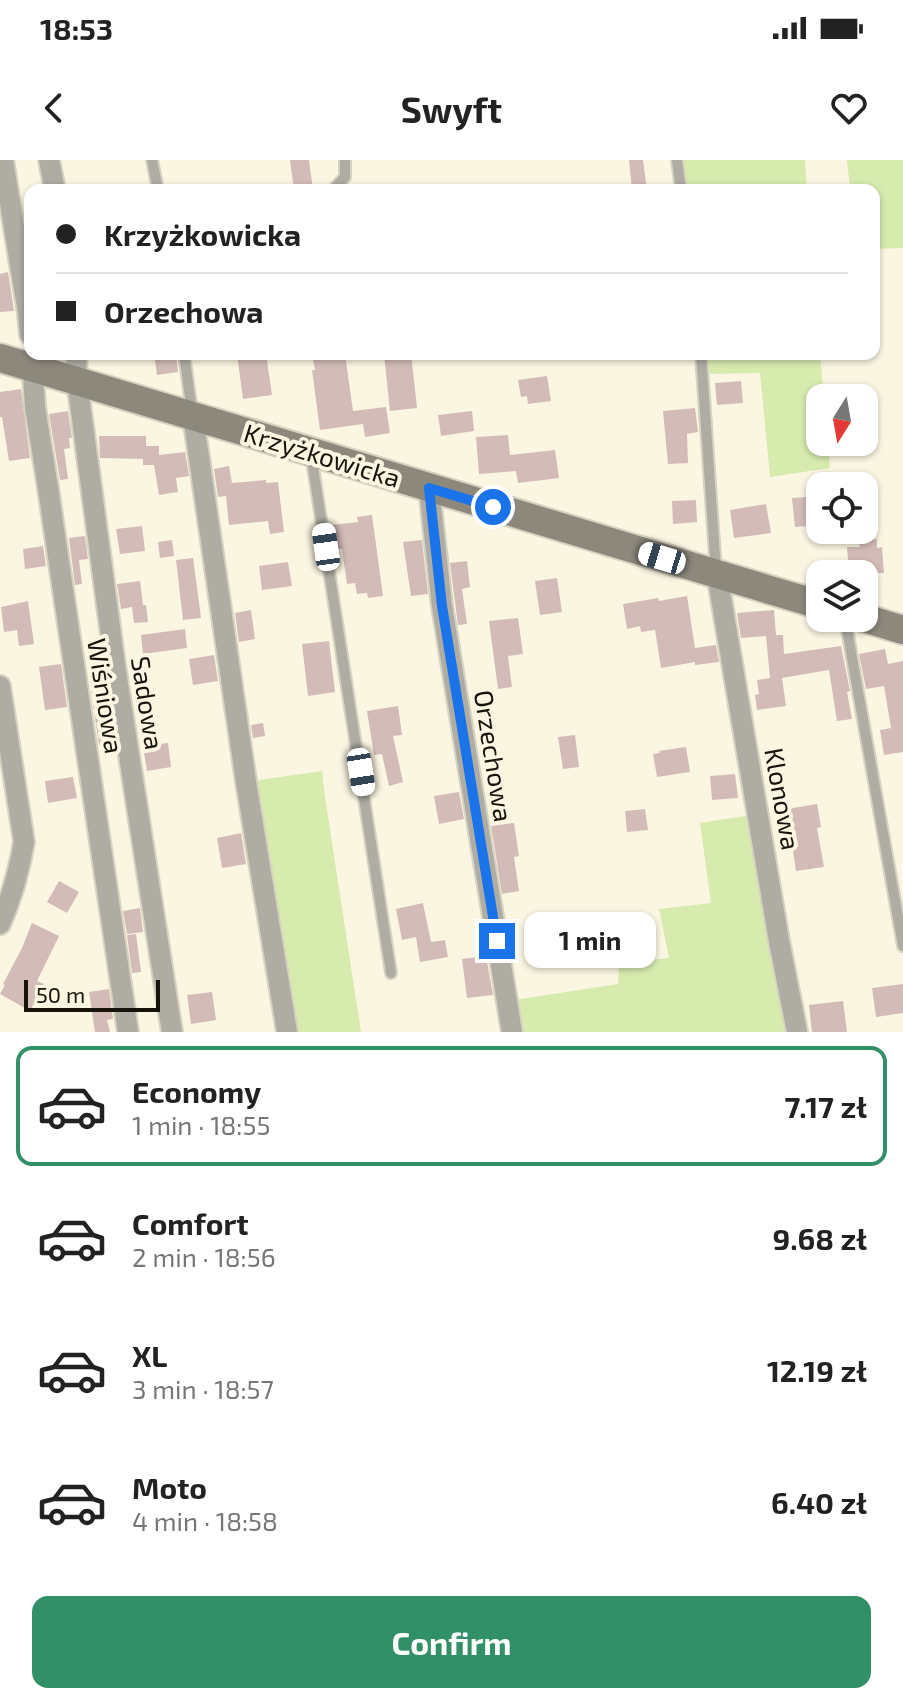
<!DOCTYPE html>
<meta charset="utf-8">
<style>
:root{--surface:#fff;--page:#f6f6f6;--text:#222;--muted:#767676;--line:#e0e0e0;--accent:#329068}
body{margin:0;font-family:"Exo 2",sans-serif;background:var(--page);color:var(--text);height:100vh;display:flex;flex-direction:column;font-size:30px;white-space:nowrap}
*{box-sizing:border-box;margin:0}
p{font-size:26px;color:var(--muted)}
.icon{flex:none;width:44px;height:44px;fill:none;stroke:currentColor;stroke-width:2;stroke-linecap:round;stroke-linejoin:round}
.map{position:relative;height:872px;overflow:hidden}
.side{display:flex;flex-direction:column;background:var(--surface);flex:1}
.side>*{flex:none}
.banner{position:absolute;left:24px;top:24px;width:856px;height:176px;border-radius:16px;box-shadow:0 2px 6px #0004;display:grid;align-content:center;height:176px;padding:0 32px;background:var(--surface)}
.needle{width:52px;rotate:191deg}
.buttons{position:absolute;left:806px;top:224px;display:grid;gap:16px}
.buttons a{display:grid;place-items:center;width:72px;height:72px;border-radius:16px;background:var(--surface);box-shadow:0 2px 6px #0004;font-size:40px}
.scale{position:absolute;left:24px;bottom:20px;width:136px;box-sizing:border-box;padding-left:8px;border:4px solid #15130c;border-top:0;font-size:22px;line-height:28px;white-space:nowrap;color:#15130c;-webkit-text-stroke:6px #fbf6e2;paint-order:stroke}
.end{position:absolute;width:36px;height:36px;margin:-18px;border:10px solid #1a73e8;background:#fff;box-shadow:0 0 0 4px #fff}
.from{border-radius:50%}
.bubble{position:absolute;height:56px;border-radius:16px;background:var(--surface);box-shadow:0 2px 6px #0004;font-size:26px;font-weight:700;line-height:56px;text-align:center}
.car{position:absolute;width:24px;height:48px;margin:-24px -12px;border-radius:10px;box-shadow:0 0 6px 2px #0007;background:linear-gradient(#fff 24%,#345 0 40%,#fff 0 76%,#345 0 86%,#fff 0)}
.banner b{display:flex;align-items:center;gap:28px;height:76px;font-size:30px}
.banner b+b{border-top:2px solid var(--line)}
.banner i{width:20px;height:20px;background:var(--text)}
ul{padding:14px 0 0;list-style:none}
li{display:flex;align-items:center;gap:24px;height:120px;margin:0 16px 12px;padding:0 16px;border:4px solid transparent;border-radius:16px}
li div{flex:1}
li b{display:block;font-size:30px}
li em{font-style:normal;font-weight:700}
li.selected{border-color:var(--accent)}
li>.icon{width:72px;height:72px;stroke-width:1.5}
.action{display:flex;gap:16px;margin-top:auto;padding:16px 32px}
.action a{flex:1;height:92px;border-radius:16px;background:var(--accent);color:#fff;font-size:32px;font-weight:700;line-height:92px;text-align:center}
.status{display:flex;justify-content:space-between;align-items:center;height:56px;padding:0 40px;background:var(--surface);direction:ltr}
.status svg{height:22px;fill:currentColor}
header{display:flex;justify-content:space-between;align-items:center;height:104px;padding:0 32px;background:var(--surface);font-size:36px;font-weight:700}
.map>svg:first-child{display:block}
.green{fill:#d7ebaf}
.building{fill:#d3bcb8}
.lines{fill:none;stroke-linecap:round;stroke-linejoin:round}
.lane-casing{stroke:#d6d2c0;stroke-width:14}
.street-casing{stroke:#d6d2c0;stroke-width:24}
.secondary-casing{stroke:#d6d2c0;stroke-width:32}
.lane{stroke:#afaca4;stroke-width:10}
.street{stroke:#afaca4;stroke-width:20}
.secondary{stroke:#8d887c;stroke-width:28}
.route{stroke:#1a73e8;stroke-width:10}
.labels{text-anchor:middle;stroke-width:8;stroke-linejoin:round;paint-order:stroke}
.street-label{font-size:26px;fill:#15130c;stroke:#fbf6e2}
</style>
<div class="status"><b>18:53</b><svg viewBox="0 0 49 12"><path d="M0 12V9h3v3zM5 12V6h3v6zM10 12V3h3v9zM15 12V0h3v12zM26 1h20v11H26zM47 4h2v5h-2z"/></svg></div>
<header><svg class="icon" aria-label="back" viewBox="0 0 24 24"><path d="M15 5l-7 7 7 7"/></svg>Swyft<svg class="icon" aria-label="heart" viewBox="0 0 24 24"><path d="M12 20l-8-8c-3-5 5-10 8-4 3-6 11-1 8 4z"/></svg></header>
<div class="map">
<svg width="903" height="872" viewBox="0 0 903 872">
<rect width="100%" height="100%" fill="#fbf6e2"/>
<g class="green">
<path d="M 683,0 L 805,0 L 807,30 L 687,30 Z"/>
<path d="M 847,0 L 903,0 L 903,88 L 874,89 L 874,30 L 850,30 Z"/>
<path d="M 707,194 L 820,194 L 824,238 L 820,238 L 820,282 L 827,282 L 830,308 L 770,317 L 760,213 L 710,214 Z"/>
<path d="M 322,611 L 325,637 L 361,872 L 292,872 L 252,621 Z"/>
<path d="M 758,654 L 797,872 L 520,872 L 514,840 L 618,824 L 619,804 L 669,798 L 659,749 L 711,743 L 700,663 Z"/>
</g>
<g class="building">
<path d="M 290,0 L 309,0 L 313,30 L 294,30 Z"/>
<path d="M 629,0 L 643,0 L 647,30 L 632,30 Z"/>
<path d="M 8,112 L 14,151 L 0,152 L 0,114 Z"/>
<path d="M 154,194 L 176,194 L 178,212 L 157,215 Z"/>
<path d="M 237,194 L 266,194 L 272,235 L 243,239 Z"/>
<path d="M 312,194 L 345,194 L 353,251 L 386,247 L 390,273 L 365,277 L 363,264 L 320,270 L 312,210 L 315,210 Z"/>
<path d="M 384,194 L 411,194 L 417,248 L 390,251 Z"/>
<path d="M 547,216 L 551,241 L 528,244 L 527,236 L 521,237 L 518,220 Z"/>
<path d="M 741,221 L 743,243 L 717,245 L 715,223 Z"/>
<path d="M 21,229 L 30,298 L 9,301 L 2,257 L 0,257 L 0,232 Z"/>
<path d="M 695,248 L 698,272 L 687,274 L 688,303 L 668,304 L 663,251 Z"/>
<path d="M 68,251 L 72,278 L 69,278 L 70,288 L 64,289 L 68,319 L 60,320 L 49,254 Z"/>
<path d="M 472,251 L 474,271 L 441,276 L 438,255 Z"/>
<path d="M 508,275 L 510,295 L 555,290 L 559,318 L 518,323 L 516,311 L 479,314 L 476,277 Z"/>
<path d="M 99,276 L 146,276 L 146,286 L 159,286 L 159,295 L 185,292 L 189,316 L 176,318 L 178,332 L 159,335 L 154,305 L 143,305 L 143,299 L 100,298 Z"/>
<path d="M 229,306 L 232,323 L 266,320 L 266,323 L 278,322 L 284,372 L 270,374 L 268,361 L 229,365 L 226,336 L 218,337 L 214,309 Z"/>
<path d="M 820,336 L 820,365 L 795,367 L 792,338 Z"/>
<path d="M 696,340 L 697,362 L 673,364 L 672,341 Z"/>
<path d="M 766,344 L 771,373 L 734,378 L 730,350 Z"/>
<path d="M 372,355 L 383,436 L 368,438 L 367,433 L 357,434 L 355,423 L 347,424 L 342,389 L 335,389 L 332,365 L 358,362 L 357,357 Z"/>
<path d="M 142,366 L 145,391 L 120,394 L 116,369 Z"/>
<path d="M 85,376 L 88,399 L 79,400 L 82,424 L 75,425 L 69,378 Z"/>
<path d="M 877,379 L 877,388 L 882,387 L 884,413 L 849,414 L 847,387 L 860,387 L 859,381 Z"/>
<path d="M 172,380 L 174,396 L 160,398 L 158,382 Z"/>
<path d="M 422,380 L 428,434 L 411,436 L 403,382 Z"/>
<path d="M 43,386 L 46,406 L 25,409 L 23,389 Z"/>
<path d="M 193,398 L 201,458 L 183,460 L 176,400 Z"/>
<path d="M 467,401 L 470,427 L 462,429 L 467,464 L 458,465 L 450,403 Z"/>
<path d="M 288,402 L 292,426 L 262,430 L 259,406 Z"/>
<path d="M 557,418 L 562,452 L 540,455 L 535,421 Z"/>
<path d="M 140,421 L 143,445 L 146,445 L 148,462 L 134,463 L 132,447 L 121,449 L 117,424 Z"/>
<path d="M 687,436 L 695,488 L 716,485 L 719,502 L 695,505 L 695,502 L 661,508 L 655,470 L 641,472 L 640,466 L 627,469 L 623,444 L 658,438 L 659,441 Z"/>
<path d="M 28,441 L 34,484 L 19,486 L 17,470 L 4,472 L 1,447 Z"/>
<path d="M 251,450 L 255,479 L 239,482 L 235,453 Z"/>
<path d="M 774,450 L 776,475 L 783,475 L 784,494 L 841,486 L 850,531 L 847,532 L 852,559 L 837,561 L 829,510 L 782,518 L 786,546 L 757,550 L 755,535 L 759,534 L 757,520 L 770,518 L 766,476 L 741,478 L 737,453 Z"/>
<path d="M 518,458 L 523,494 L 508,496 L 512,527 L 498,529 L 489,461 Z"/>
<path d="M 185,469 L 187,488 L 143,494 L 141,475 Z"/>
<path d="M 329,481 L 335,532 L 308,536 L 302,484 Z"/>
<path d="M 885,489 L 888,504 L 903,501 L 903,592 L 884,595 L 880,570 L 891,568 L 884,526 L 866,529 L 859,494 Z"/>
<path d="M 214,495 L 218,521 L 193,525 L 189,499 Z"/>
<path d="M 61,504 L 67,547 L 45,550 L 39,507 Z"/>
<path d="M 106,529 L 109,553 L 100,555 L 105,584 L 99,585 L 91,531 Z"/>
<path d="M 398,546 L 402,575 L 393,576 L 403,622 L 389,626 L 382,594 L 374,595 L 367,551 Z"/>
<path d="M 263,563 L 265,576 L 253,578 L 251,565 Z"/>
<path d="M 575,575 L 579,607 L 563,609 L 558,577 Z"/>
<path d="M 168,583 L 171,607 L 147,611 L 143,586 Z"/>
<path d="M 686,587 L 690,612 L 657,617 L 653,594 L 660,593 L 659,591 Z"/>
<path d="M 735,614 L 738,638 L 712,640 L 710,616 Z"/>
<path d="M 73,617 L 77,638 L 48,643 L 45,621 Z"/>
<path d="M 459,632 L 464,659 L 439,664 L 434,636 Z"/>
<path d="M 817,644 L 821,667 L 817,668 L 824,707 L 796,711 L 790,672 L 785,673 L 781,650 Z"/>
<path d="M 645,649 L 648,670 L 627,672 L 625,651 Z"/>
<path d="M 514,663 L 519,696 L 514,697 L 519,731 L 502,734 L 491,666 Z"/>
<path d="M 241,673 L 246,704 L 222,708 L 217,678 Z"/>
<path d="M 59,721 L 79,732 L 67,753 L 47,742 Z"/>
<path d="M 423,743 L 431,782 L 445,780 L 448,797 L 420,802 L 416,777 L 402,780 L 396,749 Z"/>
<path d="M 140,748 L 143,772 L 127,774 L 123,751 Z"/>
<path d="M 32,763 L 59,776 L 37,821 L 44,824 L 30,851 L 0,834 L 5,825 L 3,824 L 22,788 Z"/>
<path d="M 136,774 L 141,812 L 132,813 L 127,775 Z"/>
<path d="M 486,796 L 493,835 L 467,838 L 462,799 Z"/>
<path d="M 903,824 L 903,853 L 876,857 L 872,828 Z"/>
<path d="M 109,829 L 113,859 L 107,860 L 110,872 L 95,872 L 89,832 Z"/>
<path d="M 212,832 L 216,860 L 191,864 L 187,835 Z"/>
<path d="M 843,841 L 847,872 L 812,872 L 809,845 Z"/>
</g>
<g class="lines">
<defs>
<g id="lane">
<path d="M 152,0 L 158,30"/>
<path d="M 677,0 L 681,30"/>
<path d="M 333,30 L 345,17 L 345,0"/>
<path d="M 184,194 L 192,251"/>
<path d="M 701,194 L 716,411"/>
<path d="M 311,294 L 391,813"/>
<path d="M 845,458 L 903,786"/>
</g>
<g id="street">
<path d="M 3,0 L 28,153 L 30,174"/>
<path d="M 49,0 L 55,30"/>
<path d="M 76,194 L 77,221 L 115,505 L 172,872"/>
<path d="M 32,198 L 35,247 L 48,328 L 128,872"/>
<path d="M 193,256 L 246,622 L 287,872"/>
<path d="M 429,328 L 442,446 L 512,872"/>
<path d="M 717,414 L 779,781 L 797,872"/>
<path d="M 0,526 L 24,682 C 19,711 12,737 0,764"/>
</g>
<g id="secondary">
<path d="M 0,198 L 820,445"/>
<path d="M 864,458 L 903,470"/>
</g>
</defs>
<use href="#lane" class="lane-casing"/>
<use href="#street" class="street-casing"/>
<use href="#secondary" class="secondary-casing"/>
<use href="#lane" class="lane"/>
<use href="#street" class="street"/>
<use href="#secondary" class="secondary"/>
</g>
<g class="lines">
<path class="route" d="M 493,347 L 429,328 L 442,446 L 497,781"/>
</g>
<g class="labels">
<g class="street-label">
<text transform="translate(322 296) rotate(17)" y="9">Krzyżkowicka</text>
<text transform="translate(105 536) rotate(81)" y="9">Wiśniowa</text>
<text transform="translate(147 543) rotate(81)" y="9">Sadowa</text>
<text transform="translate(493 596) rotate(81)" y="9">Orzechowa</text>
<text transform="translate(782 639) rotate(80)" y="9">Klonowa</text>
</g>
</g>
</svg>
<div class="buttons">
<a><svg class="needle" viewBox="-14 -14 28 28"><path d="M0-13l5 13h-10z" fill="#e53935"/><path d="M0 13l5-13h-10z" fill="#767676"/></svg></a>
<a><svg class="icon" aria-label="locate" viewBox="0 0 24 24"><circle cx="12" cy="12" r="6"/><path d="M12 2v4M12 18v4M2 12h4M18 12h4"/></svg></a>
<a><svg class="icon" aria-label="layers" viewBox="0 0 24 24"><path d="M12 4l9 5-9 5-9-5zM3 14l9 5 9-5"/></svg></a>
</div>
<div class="scale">50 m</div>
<i class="end from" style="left:493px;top:347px"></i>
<i class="end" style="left:497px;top:781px"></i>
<div class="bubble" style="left:524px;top:752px;width:132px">1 min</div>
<i class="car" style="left:326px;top:387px;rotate:352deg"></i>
<i class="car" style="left:662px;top:398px;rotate:287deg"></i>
<i class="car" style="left:361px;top:612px;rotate:171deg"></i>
<div class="banner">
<b><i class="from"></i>Krzyżkowicka</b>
<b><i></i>Orzechowa</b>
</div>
</div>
<section class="side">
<ul>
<li class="selected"><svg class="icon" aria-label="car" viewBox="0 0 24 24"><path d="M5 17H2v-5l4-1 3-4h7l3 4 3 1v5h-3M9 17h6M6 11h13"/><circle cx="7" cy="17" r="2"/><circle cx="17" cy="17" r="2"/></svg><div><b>Economy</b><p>1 min · 18:55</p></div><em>7.17 zł</em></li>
<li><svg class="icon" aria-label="car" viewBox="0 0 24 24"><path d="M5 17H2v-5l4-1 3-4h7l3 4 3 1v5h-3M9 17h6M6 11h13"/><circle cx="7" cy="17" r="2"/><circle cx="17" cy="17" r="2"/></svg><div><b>Comfort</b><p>2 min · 18:56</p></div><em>9.68 zł</em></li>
<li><svg class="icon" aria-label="car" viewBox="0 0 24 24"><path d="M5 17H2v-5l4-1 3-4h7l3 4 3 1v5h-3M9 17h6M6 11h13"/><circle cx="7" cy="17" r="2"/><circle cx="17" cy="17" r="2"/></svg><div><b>XL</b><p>3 min · 18:57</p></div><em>12.19 zł</em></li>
<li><svg class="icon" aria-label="car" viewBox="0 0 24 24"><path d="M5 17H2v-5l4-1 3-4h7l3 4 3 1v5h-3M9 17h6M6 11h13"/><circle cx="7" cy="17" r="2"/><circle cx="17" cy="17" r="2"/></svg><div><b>Moto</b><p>4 min · 18:58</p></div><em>6.40 zł</em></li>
</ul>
<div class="action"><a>Confirm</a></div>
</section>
